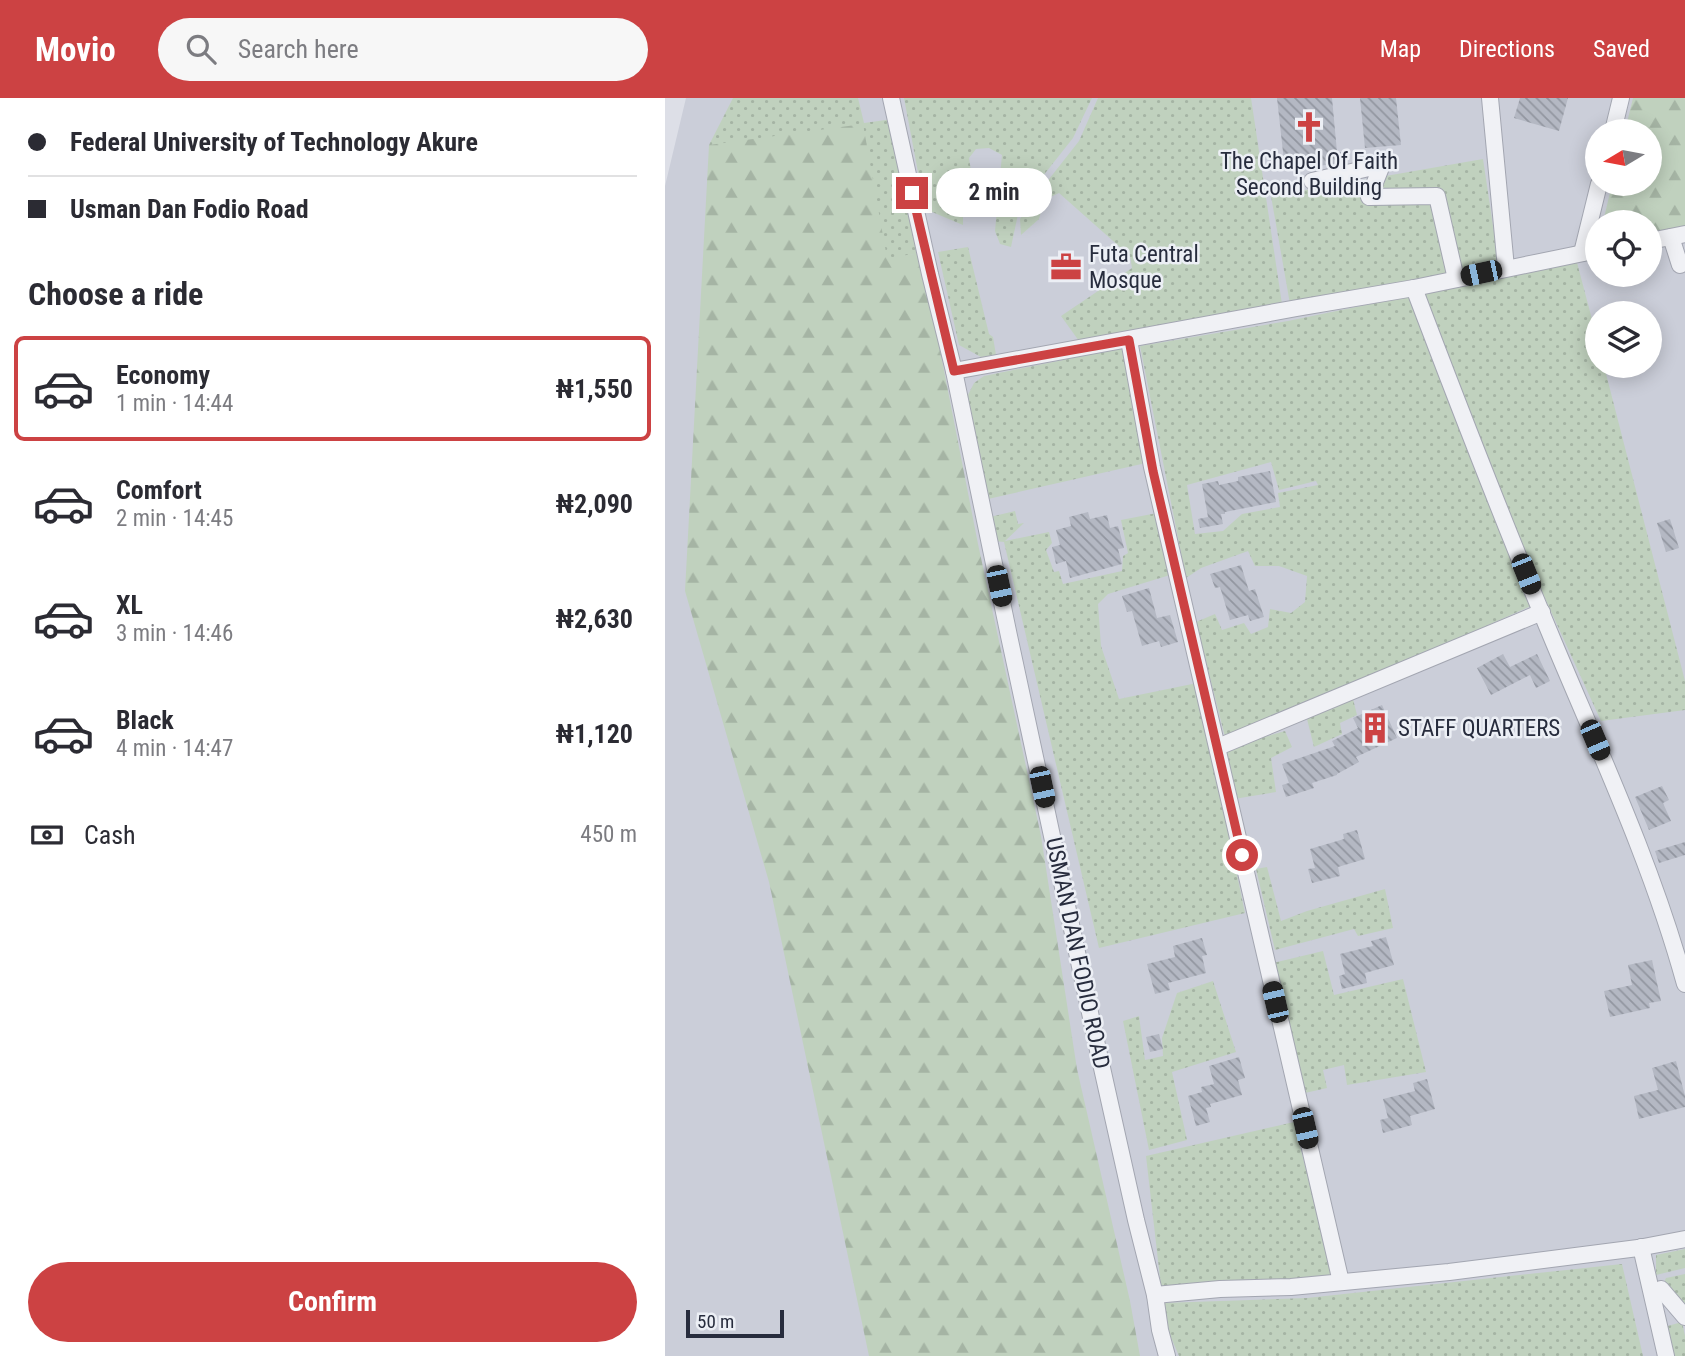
<!DOCTYPE html>
<meta charset="utf-8">
<style>
:root{--surface:#fff;--page:#f7f7f7;--text:#2b2b33;--muted:#7c7c81;--line:#e1e1e2;--accent:#cc4243}
body{margin:0;font-family:"Roboto Condensed",sans-serif;background:var(--page);color:var(--text);height:100vh;display:flex;flex-direction:column;font-size:26px;white-space:nowrap}
*{box-sizing:border-box;margin:0}
p{font-size:23px;color:var(--muted)}
.icon{flex:none;width:38px;height:38px;fill:none;stroke:currentColor;stroke-width:2;stroke-linecap:round;stroke-linejoin:round}
.map{position:relative;flex:1;overflow:hidden}
.side{display:flex;flex-direction:column;background:var(--surface);width:665px}
.side>*{flex:none}
.banner{display:grid;align-content:center;height:154px;padding:0 28px;background:var(--surface)}
.needle{width:46px;rotate:260deg}
.buttons{position:absolute;left:920px;top:21px;display:grid;gap:14px}
.buttons a{display:grid;place-items:center;width:77px;height:77px;border-radius:50%;background:var(--surface);box-shadow:0 4px 18px #0003;font-size:35px}
.scale{position:absolute;left:21px;bottom:18px;width:98px;box-sizing:border-box;padding-left:7px;border:4px solid #272c3d;border-top:0;font-size:19px;line-height:24px;white-space:nowrap;color:#272c3d;-webkit-text-stroke:5px #eceff5;paint-order:stroke}
.end{position:absolute;width:32px;height:32px;margin:-16px;border:9px solid #cc4243;background:#fff;box-shadow:0 0 0 4px #fff}
.from{border-radius:50%}
.bubble{position:absolute;height:49px;border-radius:24px;background:var(--surface);box-shadow:0 4px 18px #0003;font-size:23px;font-weight:700;line-height:49px;text-align:center}
.car{position:absolute;width:21px;height:42px;margin:-21px -10px;border-radius:9px;box-shadow:0 0 5px 2px #0007;background:linear-gradient(#222 24%,#8ab4d8 0 40%,#222 0 76%,#8ab4d8 0 86%,#222 0)}
.banner b{display:flex;align-items:center;gap:24px;height:66px;font-size:26px}
.banner b+b{border-top:2px solid var(--line)}
.banner i{width:18px;height:18px;background:var(--text)}
ul{padding:0;list-style:none}
li{display:flex;align-items:center;gap:21px;height:105px;margin:0 14px 10px;padding:0 14px;border:4px solid transparent;border-radius:10px}
li div{flex:1}
li b{display:block;font-size:26px}
li em{font-style:normal;font-weight:700}
li.active{border-color:var(--accent)}
li>.icon{width:63px;height:63px;stroke-width:1.5}
h2{padding:0 28px;font-size:32px;line-height:84px}
.pay{display:flex;align-items:center;gap:18px;height:77px;padding:0 28px;font-size:26px}
.pay p{margin-inline-start:auto}
.primary-button{display:flex;gap:14px;margin-top:auto;padding:14px 28px}
.primary-button a{flex:1;height:80px;border-radius:42px;background:var(--accent);color:#fff;font-size:28px;font-weight:700;line-height:80px;text-align:center}
header{display:flex;align-items:center;gap:42px;box-sizing:border-box;height:98px;padding:0 35px;background:var(--accent);color:#fff}
header strong{font-size:33px}
nav{display:flex;gap:38px;margin-inline-start:auto;font-size:24px}
.search{width:490px;height:63px;background:var(--page);display:flex;align-items:center;gap:18px;box-sizing:border-box;padding:0 24px;border-radius:38px;color:var(--muted);font-size:26px}
main{display:flex;flex:1;min-height:0}
.map>svg:first-child{display:block}
.built{fill:#cbced9;fill-rule:evenodd}
.grass{fill:url(#grass-dots);fill-rule:evenodd}
.forest{fill:url(#forest-firs)}
.building{fill:url(#building-back-hatch)}
.lines{fill:none;stroke-linecap:round;stroke-linejoin:round}
.street-casing{stroke:#a3a6b1;stroke-width:18}
.street{stroke:#f0f1f5;stroke-width:16}
.route{stroke:#cc4243;stroke-width:9}
.labels{text-anchor:middle;stroke-width:5;stroke-linejoin:round;paint-order:stroke}
.poi-label{font-size:23px;fill:#272c3d;stroke:#eceff5;text-anchor:start}
.street-label{font-size:23px;fill:#272c3d;stroke:#eceff5}
</style>
<header>
<strong>Movio</strong>
<div class="search"><svg class="icon" aria-label="search" viewBox="0 0 24 24"><circle cx="10" cy="10" r="6"/><path d="M15 15l6 6"/></svg>Search here</div>
<nav><a>Map</a><a>Directions</a><a>Saved</a></nav>
</header>
<main>
<section class="side">
<div class="banner">
<b><i class="from"></i>Federal University of Technology Akure</b>
<b><i></i>Usman Dan Fodio Road</b>
</div>
<h2>Choose a ride</h2>
<ul>
<li class="active"><svg class="icon" aria-label="car" viewBox="0 0 24 24"><path d="M5 17H2v-5l4-1 3-4h7l3 4 3 1v5h-3M9 17h6M6 11h13"/><circle cx="7" cy="17" r="2"/><circle cx="17" cy="17" r="2"/></svg><div><b>Economy</b><p>1 min · 14:44</p></div><em>₦1,550</em></li>
<li><svg class="icon" aria-label="car" viewBox="0 0 24 24"><path d="M5 17H2v-5l4-1 3-4h7l3 4 3 1v5h-3M9 17h6M6 11h13"/><circle cx="7" cy="17" r="2"/><circle cx="17" cy="17" r="2"/></svg><div><b>Comfort</b><p>2 min · 14:45</p></div><em>₦2,090</em></li>
<li><svg class="icon" aria-label="car" viewBox="0 0 24 24"><path d="M5 17H2v-5l4-1 3-4h7l3 4 3 1v5h-3M9 17h6M6 11h13"/><circle cx="7" cy="17" r="2"/><circle cx="17" cy="17" r="2"/></svg><div><b>XL</b><p>3 min · 14:46</p></div><em>₦2,630</em></li>
<li><svg class="icon" aria-label="car" viewBox="0 0 24 24"><path d="M5 17H2v-5l4-1 3-4h7l3 4 3 1v5h-3M9 17h6M6 11h13"/><circle cx="7" cy="17" r="2"/><circle cx="17" cy="17" r="2"/></svg><div><b>Black</b><p>4 min · 14:47</p></div><em>₦1,120</em></li>
</ul>
<div class="pay"><svg class="icon" aria-label="cash" viewBox="0 0 24 24"><path d="M3 7h18v10H3z"/><circle cx="12" cy="12" r="2"/></svg>Cash<p>450 m</p></div>
<div class="primary-button"><a>Confirm</a></div>
</section>
<div class="map">
<svg width="1020" height="1258" viewBox="0 0 1020 1258">
<defs>
<pattern id="grass-dots" width="8" height="8" patternUnits="userSpaceOnUse" patternTransform="scale(1.75)"><rect width="8" height="8" fill="#c0d1be"/><path d="M2 2h.1M6 6h.1" fill="none" stroke="#a5b4a4" stroke-width="1.8" stroke-linecap="round"/></pattern>
<pattern id="forest-firs" width="22" height="20" patternUnits="userSpaceOnUse" patternTransform="scale(1.75)"><rect width="22" height="20" fill="#c0d1be"/><path d="M5 1l3.5 6h-7zM16 11l3.5 6h-7z" fill="#a5b4a4"/></pattern>
<pattern id="building-back-hatch" width="6" height="6" patternUnits="userSpaceOnUse" patternTransform="scale(1.75)"><rect width="6" height="6" fill="#b4b8c3"/><path d="M-1 5l2 2M0 0l6 6M5-1l2 2" fill="none" stroke="#9296a0"/></pattern>
</defs>
<rect width="100%" height="100%" fill="#dddfe7"/>
<path class="built" d="M 21,0 L 1020,0 L 1020,1258 L 0,1258 L 0,88 ZM 933,33 L 985,33 L 985,86 L 933,86 ZM 933,124 L 985,124 L 985,177 L 933,177 ZM 933,215 L 985,215 L 985,268 L 933,268 Z"/>
<g class="grass">
<path d="M 68,0 L 193,0 L 199,25 L 228,21 L 256,155 L 222,161 L 44,47 Z"/>
<path d="M 239,0 L 427,0 L 408,40 L 355,107 L 346,149 L 335,146 L 330,133 L 337,57 L 324,50 L 311,51 L 304,60 L 307,79 L 298,117 L 298,127 L 260,111 Z"/>
<path d="M 433,0 L 586,0 L 617,206 L 414,243 L 396,218 L 467,170 L 465,158 L 394,95 L 379,102 L 374,121 L 356,137 L 355,121 L 366,104 L 414,43 Z"/>
<path d="M 818,61 L 834,168 L 625,206 L 606,98 Z"/>
<path d="M 303,149 L 324,236 L 328,239 L 331,257 L 316,259 L 294,247 L 273,154 Z"/>
<path d="M 910,157 L 933,244 L 933,268 L 939,268 L 1020,583 L 1020,612 L 936,623 L 815,358 L 750,192 Z"/>
<path d="M 744,198 L 866,508 L 688,587 L 560,639 L 531,524 L 550,516 L 557,532 L 579,525 L 586,536 L 603,529 L 605,511 L 626,515 L 640,504 L 642,478 L 614,468 L 590,468 L 583,453 L 536,470 L 521,480 L 475,248 L 623,223 ZM 606,364 L 614,392 L 651,383 L 653,387 L 613,395 L 615,409 L 577,416 L 558,433 L 530,436 L 522,387 Z"/>
<path d="M 457,250 L 481,365 L 323,401 L 302,299 L 309,285 L 319,278 Z"/>
<path d="M 350,413 L 353,426 L 359,425 L 340,443 L 384,434 L 387,445 L 381,452 L 389,474 L 394,473 L 398,486 L 457,473 L 458,458 L 463,455 L 456,422 L 492,415 L 505,477 L 443,496 L 433,506 L 436,548 L 454,601 L 532,585 L 580,815 L 434,850 L 339,444 L 329,443 L 325,419 Z"/>
<path d="M 688,601 L 692,617 L 675,625 L 677,636 L 649,649 L 642,621 Z"/>
<path d="M 620,633 L 627,649 L 606,660 L 611,694 L 569,701 L 558,651 Z"/>
<path d="M 602,769 L 616,823 L 642,813 L 720,791 L 728,830 L 693,838 L 689,831 L 610,852 L 591,771 Z"/>
<path d="M 658,853 L 669,897 L 738,881 L 761,974 L 682,987 L 679,967 L 658,972 L 662,990 L 640,995 L 608,865 Z"/>
<path d="M 548,883 L 571,954 L 507,974 L 522,1042 L 484,1052 L 458,923 L 474,918 L 480,962 L 498,958 L 497,940 L 512,895 Z"/>
<path d="M 629,1024 L 669,1184 L 497,1197 L 481,1058 Z"/>
<path d="M 1020,1151 L 1020,1170 L 991,1177 L 991,1157 Z"/>
<path d="M 957,1166 L 978,1258 L 514,1258 L 505,1237 L 497,1205 L 642,1200 Z"/>
<path d="M 1020,1176 L 1020,1215 L 998,1186 L 1001,1180 Z"/>
<path d="M 1017,1224 L 1020,1238 L 1020,1258 L 1006,1258 L 999,1229 Z"/>
</g>
<g class="forest">
<path d="M 968,0 L 1020,0 L 1020,129 L 985,135 L 985,124 L 938,124 L 947,86 L 985,86 L 985,33 L 960,33 Z"/>
<path d="M 198,26 L 222,160 L 256,155 L 313,446 L 376,738 L 412,971 L 465,1203 L 475,1258 L 204,1258 L 104,784 L 20,493 L 44,47 Z"/>
</g>
<g class="building">
<path d="M 612,0 L 667,0 L 672,54 L 676,54 L 677,65 L 620,72 Z"/>
<path d="M 695,0 L 731,0 L 736,47 L 700,50 Z"/>
<path d="M 855,0 L 903,0 L 894,33 L 849,20 Z"/>
<path d="M 605,373 L 611,404 L 560,414 L 560,416 L 556,416 L 558,426 L 535,430 L 533,421 L 543,419 L 537,386 L 553,383 L 554,387 L 573,383 L 573,379 Z"/>
<path d="M 423,414 L 425,421 L 442,417 L 445,430 L 453,428 L 459,450 L 453,451 L 457,466 L 405,480 L 401,463 L 391,466 L 387,449 L 395,447 L 391,432 L 406,428 L 404,419 Z"/>
<path d="M 1005,421 L 1014,450 L 1001,454 L 992,425 Z"/>
<path d="M 576,467 L 584,493 L 590,491 L 599,519 L 585,523 L 583,517 L 565,522 L 555,489 L 550,490 L 545,476 Z"/>
<path d="M 484,490 L 492,520 L 505,517 L 513,544 L 496,549 L 494,543 L 477,548 L 467,513 L 462,514 L 457,498 Z"/>
<path d="M 838,556 L 845,569 L 872,556 L 885,583 L 871,590 L 865,577 L 826,597 L 812,570 Z"/>
<path d="M 717,607 L 732,640 L 691,659 L 694,664 L 672,676 L 672,677 L 647,685 L 649,690 L 621,699 L 617,687 L 624,685 L 617,666 L 670,648 L 667,643 L 693,630 L 688,620 Z"/>
<path d="M 997,688 L 1004,702 L 998,705 L 1006,723 L 984,732 L 970,699 Z"/>
<path d="M 692,732 L 700,761 L 673,769 L 675,778 L 647,785 L 643,771 L 650,770 L 645,751 L 679,741 L 678,736 Z"/>
<path d="M 1020,744 L 1020,757 L 994,765 L 990,753 Z"/>
<path d="M 721,839 L 729,867 L 700,875 L 702,885 L 677,891 L 674,878 L 680,876 L 675,856 L 708,848 L 706,843 Z"/>
<path d="M 537,840 L 542,857 L 537,858 L 541,875 L 503,885 L 505,892 L 490,896 L 482,866 L 510,859 L 508,848 Z"/>
<path d="M 987,862 L 996,903 L 984,905 L 985,910 L 945,919 L 939,893 L 967,887 L 963,867 Z"/>
<path d="M 494,936 L 498,951 L 485,954 L 481,939 Z"/>
<path d="M 574,959 L 580,980 L 573,982 L 577,997 L 545,1006 L 546,1009 L 541,1010 L 545,1024 L 531,1028 L 523,998 L 537,994 L 536,989 L 549,986 L 544,968 Z"/>
<path d="M 1011,963 L 1020,998 L 1020,1009 L 974,1021 L 969,998 L 993,992 L 987,970 Z"/>
<path d="M 762,981 L 770,1011 L 745,1018 L 747,1027 L 718,1035 L 715,1022 L 723,1020 L 718,1001 L 750,993 L 748,985 Z"/>
</g>
<g class="lines">
<defs>
<g id="street">
<path d="M 226,0 L 265,176 L 289,273 L 344,538 L 433,952 L 471,1122 L 490,1197 L 495,1232 L 502,1258"/>
<path d="M 825,0 L 841,170"/>
<path d="M 948,33 L 956,0"/>
<path d="M 647,83 L 717,67 L 704,99 L 772,98 L 791,181"/>
<path d="M 1006,139 L 1015,167"/>
<path d="M 985,143 L 1020,136"/>
<path d="M 917,155 L 934,86"/>
<path d="M 749,190 C 794,309 840,428 889,545 C 936,657 988,769 1020,886"/>
<path d="M 464,242 L 487,369 L 676,1184"/>
<path d="M 289,273 L 632,210 L 749,190 L 933,152"/>
<path d="M 553,649 L 877,514"/>
<path d="M 976,1149 L 1001,1258"/>
<path d="M 996,1191 L 1020,1219"/>
<path d="M 490,1197 L 555,1191 L 626,1189 L 784,1174 L 973,1150 L 1020,1141"/>
</g>
</defs>
<use href="#street" class="street-casing"/>
<use href="#street" class="street"/>
</g>
<g class="lines">
<path class="route" d="M 247,95 L 289,273 L 464,242 L 488,373 L 577,757"/>
</g>
<defs>
<symbol id="church-bare" viewBox="-9 -9 18 18"><path d="M-1.2-6h2.4v3.5h3.3v2.4h-3.3V6h-2.4V-.1h-3.3v-2.4h3.3Z" fill="#cc4243" stroke="#eceff5" stroke-width="2.5" paint-order="stroke"/></symbol>
<symbol id="office-bare" viewBox="-9 -9 18 18"><path d="M-6-3h4V-5.5h4V-3h4V5H-6ZM-1-4.5V-3h2v-1.5ZM-6 0V1H6V0Z" fill="#cc4243" stroke="#eceff5" stroke-width="2.5" paint-order="stroke"/></symbol>
<symbol id="building-bare" viewBox="-9 -9 18 18"><path d="M-4-6H4V6H1V3H-1V6H-4ZM-2.5-4.3h1.7v1.8h-1.7ZM.8-4.3h1.7v1.8H.8ZM-2.5-1h1.7V.8h-1.7ZM.8-1h1.7V.8H.8Z" fill="#cc4243" stroke="#eceff5" stroke-width="2.5" paint-order="stroke"/></symbol>
</defs>
<g fill-rule="evenodd">
<use href="#church-bare" x="622" y="7" width="44" height="44"/>
<use href="#office-bare" x="379" y="147" width="44" height="44"/>
<use href="#building-bare" x="688" y="608" width="44" height="44"/>
</g>
<g class="labels">
<g class="poi-label">
<text x="644" y="71" text-anchor="middle">The Chapel Of Faith<tspan x="644" dy="26">Second Building</tspan></text>
<text x="424" y="164">Futa Central<tspan x="424" dy="26">Mosque</tspan></text>
<text x="733" y="638">STAFF QUARTERS</text>
</g>
<g class="street-label">
<text transform="translate(413 855) rotate(78)" y="8">USMAN DAN FODIO ROAD</text>
</g>
</g>
</svg>
<div class="buttons">
<a><svg class="needle" viewBox="-14 -14 28 28"><path d="M0-13l5 13h-10z" fill="#e53935"/><path d="M0 13l5-13h-10z" fill="#7c7c81"/></svg></a>
<a><svg class="icon" aria-label="locate" viewBox="0 0 24 24"><circle cx="12" cy="12" r="6"/><path d="M12 2v4M12 18v4M2 12h4M18 12h4"/></svg></a>
<a><svg class="icon" aria-label="layers" viewBox="0 0 24 24"><path d="M12 4l9 5-9 5-9-5zM3 14l9 5 9-5"/></svg></a>
</div>
<div class="scale">50 m</div>
<i class="end from" style="left:577px;top:757px"></i>
<i class="end" style="left:247px;top:95px"></i>
<div class="bubble" style="left:271px;top:70px;width:116px">2 min</div>
<i class="car" style="left:816px;top:175px;rotate:258deg"></i>
<i class="car" style="left:861px;top:476px;rotate:158deg"></i>
<i class="car" style="left:334px;top:488px;rotate:168deg"></i>
<i class="car" style="left:930px;top:642px;rotate:157deg"></i>
<i class="car" style="left:377px;top:689px;rotate:168deg"></i>
<i class="car" style="left:610px;top:904px;rotate:347deg"></i>
<i class="car" style="left:640px;top:1030px;rotate:167deg"></i>
</div>
</main>
